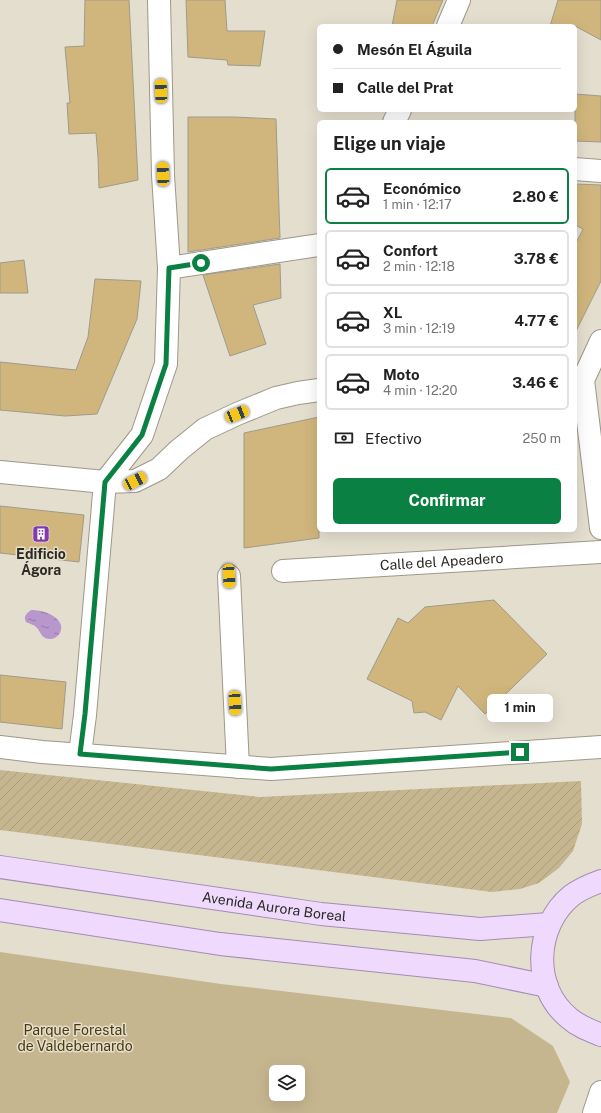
<!DOCTYPE html>
<html lang="es">
<meta charset="utf-8">
<style>
:root{--surface:#fff;--page:#f2f2f2;--text:#222;--muted:#767676;--line:#e0e0e0;--accent:#0b8043}
body{margin:0;font-family:"Public Sans",sans-serif;background:var(--page);color:var(--text);height:100vh;display:flex;flex-direction:column;font-size:15px;white-space:nowrap}
*{box-sizing:border-box;margin:0}
p{font-size:13px;color:var(--muted)}
.icon{flex:none;width:22px;height:22px;fill:none;stroke:currentColor;stroke-width:2;stroke-linecap:round;stroke-linejoin:round}
.map{position:relative;flex:1;overflow:hidden}
.side{position:absolute;left:317px;top:120px;width:260px;height:412px;display:flex;flex-direction:column;background:var(--surface);border-radius:6px;box-shadow:0 4px 16px #0002}
.side>*{flex:none}
.hud{position:absolute;left:317px;top:24px;width:260px;height:88px;border-radius:6px;box-shadow:0 4px 16px #0002;display:grid;align-content:center;height:88px;padding:0 16px;background:var(--surface)}
.fabs{position:absolute;left:269px;top:1065px;display:grid;gap:8px}
.fabs a{display:grid;place-items:center;width:36px;height:36px;border-radius:6px;background:var(--surface);box-shadow:0 4px 16px #0002;font-size:20px}
.end{position:absolute;width:18px;height:18px;margin:-9px;border:5px solid #0b8043;background:#fff;box-shadow:0 0 0 2px #fff}
.from{border-radius:50%}
.bubble{position:absolute;height:28px;border-radius:6px;background:var(--surface);box-shadow:0 4px 16px #0002;font-size:13px;font-weight:700;line-height:28px;text-align:center}
.car{position:absolute;width:12px;height:24px;margin:-12px -6px;border-radius:5px;box-shadow:0 0 3px 1px #0007;background:linear-gradient(#f5c518 24%,#345 0 40%,#f5c518 0 76%,#345 0 86%,#f5c518 0)}
.hud b{display:flex;align-items:center;gap:14px;height:38px;font-size:15px}
.hud b+b{border-top:1px solid var(--line)}
.hud i{width:10px;height:10px;background:var(--text)}
ul{padding:0;list-style:none}
li{display:flex;align-items:center;gap:12px;height:56px;margin:0 8px 6px;padding:0 8px;border:2px solid var(--line);border-radius:6px}
li div{flex:1}
li b{display:block;font-size:15px}
li em{font-style:normal;font-weight:700}
li.selected{border-color:var(--accent)}
li>.icon{width:36px;height:36px;stroke-width:1.5}
h2{padding:0 16px;font-size:18px;line-height:48px}
.pay{display:flex;align-items:center;gap:10px;height:44px;padding:0 16px;font-size:15px}
.pay p{margin-inline-start:auto}
.action{display:flex;gap:8px;margin-top:auto;padding:8px 16px}
.action a{flex:1;height:46px;border-radius:6px;background:var(--accent);color:#fff;font-size:16px;font-weight:700;line-height:46px;text-align:center}
.map>svg:first-child{display:block}
.green{fill:#c6b690;fill-rule:evenodd}
.garden{fill:url(#garden-furrows)}
.water{fill:url(#water-ripples)}
.building{fill:#d0b67c;stroke:#a09a8c}
.lines{fill:none;stroke-linecap:round;stroke-linejoin:round}
.minor-casing{stroke:#9e988a;stroke-width:24}
.major-casing{stroke:#a48cb1;stroke-width:24}
.minor{stroke:#fff;stroke-width:22}
.major{stroke:#efdafe;stroke-width:22}
.route{stroke:#0b8043;stroke-width:5}
.labels{text-anchor:middle;stroke-width:3;stroke-linejoin:round;paint-order:stroke}
.poi-label{font-size:14px;font-weight:bold;fill:#2b2924;stroke:#e4decf}
.street-label{font-size:14px;fill:#2b2924;stroke:#e4decf}
.park-label{font-size:14px;fill:#4b3908;stroke:#e4decf}
</style>
<div class="map">
<svg width="601" height="1113" viewBox="0 0 601 1113">
<defs>
<pattern id="garden-furrows" width="10" height="10" patternUnits="userSpaceOnUse"><rect width="10" height="10" fill="#c6b690"/><path d="M-1 1l2-2M0 10L10 0M9 11l2-2" fill="none" stroke="#aa9c7c"/></pattern>
<pattern id="water-ripples" width="26" height="14" patternUnits="userSpaceOnUse"><rect width="26" height="14" fill="#b797cc"/><path d="M2 4q2-2 4 0t4 0M15 11q2-2 4 0t4 0" fill="none" stroke="#957ba5"/></pattern>
</defs>
<rect width="100%" height="100%" fill="#e4decf"/>
<path class="green" d="M 0,952 L 221,984 L 511,1018 L 553,1046 L 570,1082 L 557,1113 L 0,1113 ZM 276,1072 L 298,1072 L 298,1094 L 276,1094 Z"/>
<path class="garden" d="M 0,770 L 260,797 L 581,781 L 582,824 L 573,851 L 559,868 L 539,883 L 520,889 L 492,892 L 0,830 Z"/>
<path class="water" d="M 31,610 C 41,610 57,614 61,625 C 63,634 54,642 45,638 C 41,636 40,631 37,628 C 35,625 30,624 26,622 C 23,616 27,613 31,610 Z"/>
<g class="building">
<path d="M 85,0 L 129,0 L 138,180 L 99,188 L 98,157 L 96,133 L 69,134 L 67,103 L 70,103 L 65,47 L 84,46 Z"/>
<path d="M 186,0 L 225,0 L 227,31 L 265,31 L 260,66 L 228,65 L 227,60 L 188,57 Z"/>
<path d="M 397,0 L 443,0 L 432,26 L 392,26 Z"/>
<path d="M 558,0 L 601,0 L 601,40 L 575,26 L 550,26 Z"/>
<path d="M 575,94 L 601,96 L 601,142 L 575,141 Z"/>
<path d="M 188,117 L 234,117 L 276,119 L 280,238 L 188,252 Z"/>
<path d="M 575,184 L 601,185 L 601,281 L 575,333 L 575,245 L 583,229 L 575,225 Z"/>
<path d="M 24,260 L 28,293 L 0,293 L 0,263 Z"/>
<path d="M 280,264 L 281,298 L 253,305 L 266,344 L 230,356 L 203,275 Z"/>
<path d="M 95,279 L 141,281 L 137,319 L 97,414 L 65,416 L 0,410 L 0,362 L 76,370 L 88,337 Z"/>
<path d="M 319,417 L 319,538 L 244,548 L 244,433 Z"/>
<path d="M 0,506 L 84,515 L 79,562 L 0,553 Z"/>
<path d="M 494,600 L 547,654 L 485,714 L 458,686 L 441,720 L 425,712 L 414,713 L 412,701 L 367,679 L 398,618 L 408,623 L 425,607 Z"/>
<path d="M 0,675 L 66,682 L 62,729 L 0,722 Z"/>
</g>
<g class="lines">
<defs>
<g id="minor">
<path d="M 448,26 L 459,0"/>
<path d="M 394,122 L 400,110"/>
<path d="M 575,169 L 601,171"/>
<path d="M 169,268 L 319,245"/>
<path d="M 583,380 L 601,528"/>
<path d="M 583,380 L 601,341"/>
<path d="M 0,472 L 105,482 L 135,481 L 159,469 L 179,450 L 205,429 L 237,414 L 276,398 L 298,393 L 319,390"/>
<path d="M 105,482 L 142,435 L 166,364 L 169,268 L 163,175 L 159,0"/>
<path id="s1" d="M 283,571 L 601,552"/>
<path d="M 229,576 L 238,767"/>
<path d="M 0,747 L 42,752 L 271,769 L 601,747"/>
<path d="M 80,754 L 85,715 L 105,482"/>
<path d="M 594,1113 L 601,1092"/>
</g>
<g id="major">
<path id="s2" d="M 0,867 L 321,914 L 480,929 L 549,924"/>
<path d="M 601,881 C 590,885 580,889 571,896 C 535,926 531,987 569,1018 C 578,1026 589,1030 601,1035"/>
<path d="M 0,910 L 220,944 L 475,971 L 547,986"/>
</g>
</defs>
<use href="#minor" class="minor-casing"/>
<use href="#major" class="major-casing"/>
<use href="#minor" class="minor"/>
<use href="#major" class="major"/>
</g>
<g class="lines">
<path class="route" d="M 201,263 L 169,268 L 166,364 L 142,435 L 105,482 L 85,714 L 80,754 L 271,769 L 520,752"/>
</g>
<defs>
<symbol id="building-square" viewBox="-11 -11 22 22"><rect x="-9" y="-9" width="18" height="18" rx="4" fill="#8339ab" stroke="#e4decf"/><path d="M-4-6H4V6H1V3H-1V6H-4ZM-2.5-4.3h1.7v1.8h-1.7ZM.8-4.3h1.7v1.8H.8ZM-2.5-1h1.7V.8h-1.7ZM.8-1h1.7V.8H.8Z" fill="#fff"/></symbol>
</defs>
<g fill-rule="evenodd">
<use href="#building-square" x="31" y="524" width="20" height="20"/>
</g>
<g class="labels">
<g class="poi-label">
<text x="41" y="559">Edificio<tspan x="41" dy="16">Ágora</tspan></text>
</g>
<g class="street-label">
<text dy="5" stroke="none"><textPath href="#s1" startOffset="159">Calle del Apeadero</textPath></text>
<text dy="5" stroke="none"><textPath href="#s2" startOffset="277">Avenida Aurora Boreal</textPath></text>
</g>
<g class="park-label">
<text x="75" y="1035">Parque Forestal<tspan x="75" dy="16">de Valdebernardo</tspan></text>
</g>
</g>
</svg>
<div class="fabs">
<a><svg class="icon" aria-label="layers" viewBox="0 0 24 24"><path d="M12 4l9 5-9 5-9-5zM3 14l9 5 9-5"/></svg></a>
</div>
<i class="end from" style="left:201px;top:263px"></i>
<i class="end" style="left:520px;top:752px"></i>
<div class="bubble" style="left:487px;top:694px;width:66px">1 min</div>
<i class="car" style="left:161px;top:91px;rotate:358deg"></i>
<i class="car" style="left:163px;top:174px;rotate:358deg"></i>
<i class="car" style="left:237px;top:414px;rotate:68deg"></i>
<i class="car" style="left:135px;top:481px;rotate:63deg"></i>
<i class="car" style="left:229px;top:576px;rotate:177deg"></i>
<i class="car" style="left:235px;top:703px;rotate:177deg"></i>
<div class="hud">
<b><i class="from"></i>Mesón El Águila</b>
<b><i></i>Calle del Prat</b>
</div>
<section class="side">
<h2>Elige un viaje</h2>
<ul>
<li class="selected"><svg class="icon" aria-label="car" viewBox="0 0 24 24"><path d="M5 17H2v-5l4-1 3-4h7l3 4 3 1v5h-3M9 17h6M6 11h13"/><circle cx="7" cy="17" r="2"/><circle cx="17" cy="17" r="2"/></svg><div><b>Económico</b><p>1 min · 12:17</p></div><em>2.80 €</em></li>
<li><svg class="icon" aria-label="car" viewBox="0 0 24 24"><path d="M5 17H2v-5l4-1 3-4h7l3 4 3 1v5h-3M9 17h6M6 11h13"/><circle cx="7" cy="17" r="2"/><circle cx="17" cy="17" r="2"/></svg><div><b>Confort</b><p>2 min · 12:18</p></div><em>3.78 €</em></li>
<li><svg class="icon" aria-label="car" viewBox="0 0 24 24"><path d="M5 17H2v-5l4-1 3-4h7l3 4 3 1v5h-3M9 17h6M6 11h13"/><circle cx="7" cy="17" r="2"/><circle cx="17" cy="17" r="2"/></svg><div><b>XL</b><p>3 min · 12:19</p></div><em>4.77 €</em></li>
<li><svg class="icon" aria-label="car" viewBox="0 0 24 24"><path d="M5 17H2v-5l4-1 3-4h7l3 4 3 1v5h-3M9 17h6M6 11h13"/><circle cx="7" cy="17" r="2"/><circle cx="17" cy="17" r="2"/></svg><div><b>Moto</b><p>4 min · 12:20</p></div><em>3.46 €</em></li>
</ul>
<div class="pay"><svg class="icon" aria-label="cash" viewBox="0 0 24 24"><path d="M3 7h18v10H3z"/><circle cx="12" cy="12" r="2"/></svg>Efectivo<p>250 m</p></div>
<div class="action"><a>Confirmar</a></div>
</section>
</div>
